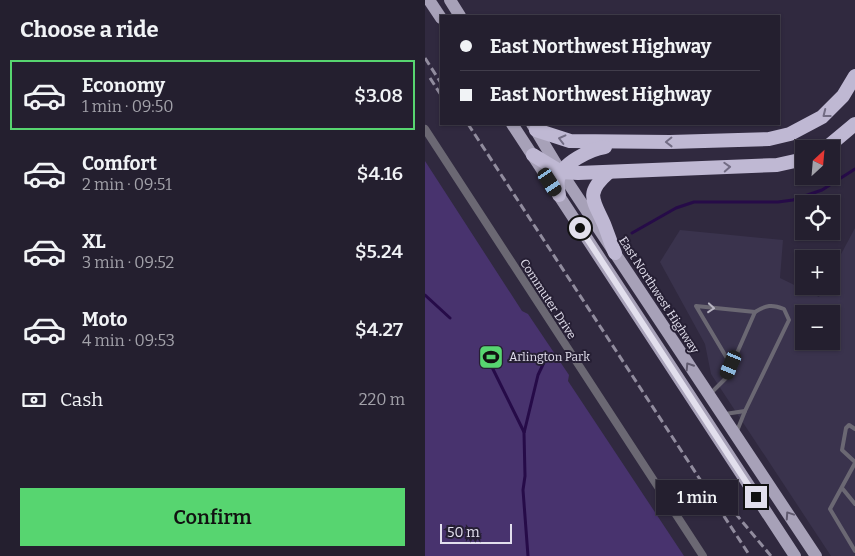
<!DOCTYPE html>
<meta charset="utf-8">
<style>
:root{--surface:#241f2f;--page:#2c2737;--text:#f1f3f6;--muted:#a3a2aa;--line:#413d4b;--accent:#57d570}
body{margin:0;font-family:Bitter,serif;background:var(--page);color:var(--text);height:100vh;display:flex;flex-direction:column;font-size:19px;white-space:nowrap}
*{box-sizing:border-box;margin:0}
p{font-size:16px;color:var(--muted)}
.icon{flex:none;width:28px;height:28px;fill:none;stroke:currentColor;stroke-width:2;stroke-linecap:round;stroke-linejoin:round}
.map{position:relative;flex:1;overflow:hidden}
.panel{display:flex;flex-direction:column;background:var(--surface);width:425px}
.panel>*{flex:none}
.top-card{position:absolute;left:15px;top:15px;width:340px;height:110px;border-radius:0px;box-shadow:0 1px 4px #0004,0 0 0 1px var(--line);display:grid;align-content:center;height:110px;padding:0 20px;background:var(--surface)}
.needle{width:32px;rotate:26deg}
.buttons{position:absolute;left:370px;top:140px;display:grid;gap:10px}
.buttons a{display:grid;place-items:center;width:45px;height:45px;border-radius:0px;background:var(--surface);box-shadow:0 1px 4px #0004,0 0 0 1px var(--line);font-size:25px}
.scale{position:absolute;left:15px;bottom:12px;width:72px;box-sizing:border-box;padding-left:5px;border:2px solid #e2dfed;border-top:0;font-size:14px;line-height:18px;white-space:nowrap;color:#e2dfed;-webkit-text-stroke:4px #261f34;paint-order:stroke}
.end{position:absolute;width:22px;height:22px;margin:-11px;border:6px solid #e2dfed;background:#111;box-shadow:0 0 0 2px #111}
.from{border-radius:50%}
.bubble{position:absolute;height:35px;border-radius:0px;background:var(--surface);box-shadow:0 1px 4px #0004,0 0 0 1px var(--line);font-size:16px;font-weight:600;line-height:35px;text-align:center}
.car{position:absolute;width:15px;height:30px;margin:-15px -8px;border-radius:6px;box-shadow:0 0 4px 1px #0007;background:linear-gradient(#222 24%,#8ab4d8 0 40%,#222 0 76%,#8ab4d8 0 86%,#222 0)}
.top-card b{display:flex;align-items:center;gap:18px;height:48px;font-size:19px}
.top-card b+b{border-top:1px solid var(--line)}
.top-card i{width:12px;height:12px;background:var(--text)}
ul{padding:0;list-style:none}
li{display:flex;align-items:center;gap:15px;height:70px;margin:0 10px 8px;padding:0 10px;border:2px solid transparent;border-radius:0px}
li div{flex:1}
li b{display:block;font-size:19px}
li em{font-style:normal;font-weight:600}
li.current{border-color:var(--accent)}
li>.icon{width:45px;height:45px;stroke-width:1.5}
h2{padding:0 20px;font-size:22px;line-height:60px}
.pay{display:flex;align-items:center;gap:12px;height:55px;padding:0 20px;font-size:19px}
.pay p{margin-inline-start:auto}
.action{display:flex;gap:10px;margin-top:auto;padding:10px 20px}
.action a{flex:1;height:58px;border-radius:0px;background:var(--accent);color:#111;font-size:20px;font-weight:600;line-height:58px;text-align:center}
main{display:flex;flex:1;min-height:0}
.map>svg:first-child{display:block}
.built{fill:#3a334d;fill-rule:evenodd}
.garden{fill:#48336e}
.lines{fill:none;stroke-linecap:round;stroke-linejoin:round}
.stream{stroke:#260b48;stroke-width:3}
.service{stroke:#6b6873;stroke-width:4}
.minor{stroke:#6b6873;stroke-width:8}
.primary{stroke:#a7a1b8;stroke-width:12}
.motorway{stroke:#bfb8d3;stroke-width:14}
.rail{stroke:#918c9e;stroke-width:3;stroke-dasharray:8 4;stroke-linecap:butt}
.oneway{stroke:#726c84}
.oneway2{stroke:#b8b5c2}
.oneway3{stroke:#605a6f}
.route{stroke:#e2dfed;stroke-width:6}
.labels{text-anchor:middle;stroke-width:4;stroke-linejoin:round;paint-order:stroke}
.street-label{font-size:12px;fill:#e2dfed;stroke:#261f34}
.poi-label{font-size:12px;fill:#e2dfed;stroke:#261f34;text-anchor:start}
</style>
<main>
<section class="panel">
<h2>Choose a ride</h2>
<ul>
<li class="current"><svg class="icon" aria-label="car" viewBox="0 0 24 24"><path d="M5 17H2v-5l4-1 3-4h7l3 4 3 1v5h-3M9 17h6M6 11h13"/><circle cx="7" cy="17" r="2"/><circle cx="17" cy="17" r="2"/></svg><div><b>Economy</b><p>1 min · 09:50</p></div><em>$3.08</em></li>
<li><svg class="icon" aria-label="car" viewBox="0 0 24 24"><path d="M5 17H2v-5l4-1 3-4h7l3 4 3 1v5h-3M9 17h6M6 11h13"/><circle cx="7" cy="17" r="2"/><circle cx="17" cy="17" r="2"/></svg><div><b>Comfort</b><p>2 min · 09:51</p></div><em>$4.16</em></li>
<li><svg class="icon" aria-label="car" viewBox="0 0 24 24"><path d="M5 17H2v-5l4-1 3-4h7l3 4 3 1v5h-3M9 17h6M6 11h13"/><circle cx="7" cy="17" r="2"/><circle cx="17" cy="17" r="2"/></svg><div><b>XL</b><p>3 min · 09:52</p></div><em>$5.24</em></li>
<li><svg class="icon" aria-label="car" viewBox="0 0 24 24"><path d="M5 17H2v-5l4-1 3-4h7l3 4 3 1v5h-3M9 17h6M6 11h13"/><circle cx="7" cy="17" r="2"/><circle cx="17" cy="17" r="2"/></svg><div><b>Moto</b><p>4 min · 09:53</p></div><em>$4.27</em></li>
</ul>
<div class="pay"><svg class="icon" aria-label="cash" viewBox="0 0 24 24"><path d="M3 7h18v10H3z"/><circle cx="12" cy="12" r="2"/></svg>Cash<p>220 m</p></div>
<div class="action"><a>Confirm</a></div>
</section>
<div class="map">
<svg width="430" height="556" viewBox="0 0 430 556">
<rect width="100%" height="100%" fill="#30293f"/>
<path class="built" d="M 430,228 L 430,556 L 406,556 L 286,374 L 280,344 L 235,262 L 255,230 L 358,240 L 355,278 L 394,297 L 399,286 L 406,286 L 406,273 ZM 379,314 L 406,314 L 406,341 L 379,341 Z"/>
<path class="garden" d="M 0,161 L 97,311 L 103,314 L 144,375 L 143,381 L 259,556 L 0,556 Z"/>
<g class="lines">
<g class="stream">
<path d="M 207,233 L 251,208 L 269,202 L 353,202 L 368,200 L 397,190 L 430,169"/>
<path d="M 0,295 L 25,318"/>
<path d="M 60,353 L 99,432"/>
<path d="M 103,556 L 98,490 L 100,476 L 99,433 L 113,375 L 122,356"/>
</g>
<g class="service">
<path d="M 285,394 L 301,378 L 330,312 L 271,306 L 306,365"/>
<path d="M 300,414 L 320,411"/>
<path d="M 430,429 L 424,425 L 421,428 L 417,450 L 430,462"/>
<path d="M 312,431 L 320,411 L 364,320 L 359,309 C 347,304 341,305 330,312"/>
<path d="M 430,463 L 405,509 L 430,551"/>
<path d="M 417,488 L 430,504"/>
</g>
<path class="minor" d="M 0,129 L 278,556"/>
<g class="primary">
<path d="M 4,0 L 16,18"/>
<path d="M 25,0 L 35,16"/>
<path d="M 87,124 L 370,556"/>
<path d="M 107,124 L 136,172 L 391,556"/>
</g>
<g class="motorway">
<path d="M 111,130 L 145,141 L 245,142 L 344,139 L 365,134 L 397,117 L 418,96 L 430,76"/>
<path d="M 400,149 L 430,124"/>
<path d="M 108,155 L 136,172 L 153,173 L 352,165 L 379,159"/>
<path d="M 183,173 C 159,194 169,201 179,224 C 183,234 186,244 190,253"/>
<path d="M 134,195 C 133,190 132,184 133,179 C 137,163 166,149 180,147"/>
</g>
<g class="rail">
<path d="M 0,58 L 16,83"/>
<path d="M 5,78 L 16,95"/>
<path d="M 43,124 L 325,556"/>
<path d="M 310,513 L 346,556"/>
</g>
</g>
<defs><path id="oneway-chevron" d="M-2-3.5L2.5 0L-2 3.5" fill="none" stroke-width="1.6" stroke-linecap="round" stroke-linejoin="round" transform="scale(1.25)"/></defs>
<g class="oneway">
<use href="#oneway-chevron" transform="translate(401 114) rotate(142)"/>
<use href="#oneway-chevron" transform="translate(137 139) rotate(-166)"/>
<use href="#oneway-chevron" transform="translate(244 142) rotate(179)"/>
<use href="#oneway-chevron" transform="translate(302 167) rotate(-3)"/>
</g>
<use class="oneway2" href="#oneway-chevron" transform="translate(286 308) rotate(5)"/>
<g class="oneway3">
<use href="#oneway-chevron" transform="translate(264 366) rotate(-123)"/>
<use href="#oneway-chevron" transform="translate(364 515) rotate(-124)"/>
</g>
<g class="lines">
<path class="route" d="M 155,228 L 331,497"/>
</g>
<defs>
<symbol id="stadium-square" viewBox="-11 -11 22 22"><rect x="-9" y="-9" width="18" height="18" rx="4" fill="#57d570" stroke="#261f34"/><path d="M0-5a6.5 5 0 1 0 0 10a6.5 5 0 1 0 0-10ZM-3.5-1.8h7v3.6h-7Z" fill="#111"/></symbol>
</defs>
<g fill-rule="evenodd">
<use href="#stadium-square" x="52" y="343" width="28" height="28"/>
</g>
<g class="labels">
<g class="street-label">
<text transform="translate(234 295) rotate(57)" y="4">East Northwest Highway</text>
<text transform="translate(123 299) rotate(57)" y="4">Commuter Drive</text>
</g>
<g class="poi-label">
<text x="84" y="361">Arlington Park</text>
</g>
</g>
</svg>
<div class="buttons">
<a><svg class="needle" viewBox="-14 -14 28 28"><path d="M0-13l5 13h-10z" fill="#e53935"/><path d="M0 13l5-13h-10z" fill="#a3a2aa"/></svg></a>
<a><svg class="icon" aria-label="locate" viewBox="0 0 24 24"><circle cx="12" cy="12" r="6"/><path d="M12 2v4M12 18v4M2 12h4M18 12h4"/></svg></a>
<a>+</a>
<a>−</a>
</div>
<div class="scale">50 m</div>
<i class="end from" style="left:155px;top:228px"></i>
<i class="end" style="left:331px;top:497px"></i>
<div class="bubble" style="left:231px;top:480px;width:82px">1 min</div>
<i class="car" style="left:125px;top:182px;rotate:147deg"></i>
<i class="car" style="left:306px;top:365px;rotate:203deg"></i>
<div class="top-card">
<b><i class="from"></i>East Northwest Highway</b>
<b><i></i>East Northwest Highway</b>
</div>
</div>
</main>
